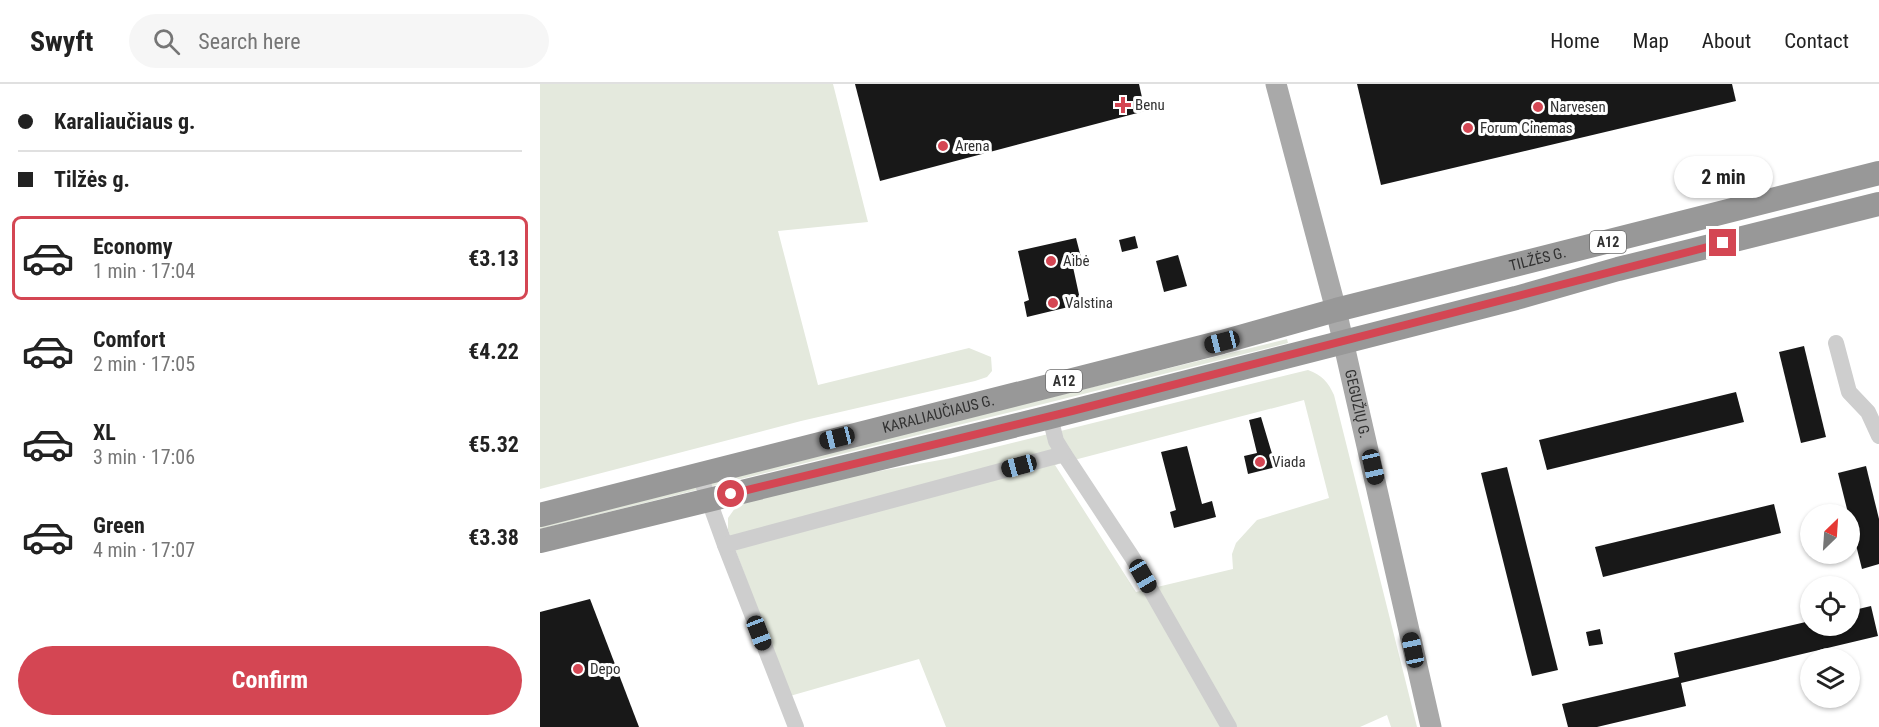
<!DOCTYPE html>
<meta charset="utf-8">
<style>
:root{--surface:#fff;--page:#f6f6f6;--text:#222;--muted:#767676;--line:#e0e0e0;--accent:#d44653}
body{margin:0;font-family:"Roboto Condensed",sans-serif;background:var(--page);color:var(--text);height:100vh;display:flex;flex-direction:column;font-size:22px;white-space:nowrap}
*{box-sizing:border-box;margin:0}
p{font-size:20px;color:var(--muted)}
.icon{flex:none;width:33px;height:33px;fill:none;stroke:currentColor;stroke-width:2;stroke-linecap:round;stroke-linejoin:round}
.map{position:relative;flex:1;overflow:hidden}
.panel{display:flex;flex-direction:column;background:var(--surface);width:540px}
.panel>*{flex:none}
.guide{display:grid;align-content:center;height:132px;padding:0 18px;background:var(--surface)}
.needle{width:39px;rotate:25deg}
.fabs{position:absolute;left:1260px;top:420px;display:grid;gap:12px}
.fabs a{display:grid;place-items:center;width:60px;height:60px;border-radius:50%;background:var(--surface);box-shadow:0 2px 4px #0004;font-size:30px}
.end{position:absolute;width:27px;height:27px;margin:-14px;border:8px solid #d44653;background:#fff;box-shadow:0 0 0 3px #fff}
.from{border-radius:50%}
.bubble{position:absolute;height:42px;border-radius:21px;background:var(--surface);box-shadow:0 2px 4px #0004;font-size:20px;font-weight:700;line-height:42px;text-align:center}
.car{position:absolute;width:18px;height:36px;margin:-18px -9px;border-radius:8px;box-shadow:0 0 4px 2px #0007;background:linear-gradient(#222 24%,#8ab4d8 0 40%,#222 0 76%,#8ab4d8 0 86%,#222 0)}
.guide b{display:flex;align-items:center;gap:21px;height:57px;font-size:22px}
.guide b+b{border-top:2px solid var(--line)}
.guide i{width:15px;height:15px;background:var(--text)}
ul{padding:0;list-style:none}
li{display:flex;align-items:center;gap:18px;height:84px;margin:0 12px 9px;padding:0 6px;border:3px solid transparent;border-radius:9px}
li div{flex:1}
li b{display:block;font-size:22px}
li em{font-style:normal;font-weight:700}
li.current{border-color:var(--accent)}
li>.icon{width:54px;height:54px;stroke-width:1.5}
.button{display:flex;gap:12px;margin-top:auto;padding:12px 18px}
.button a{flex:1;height:69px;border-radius:36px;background:var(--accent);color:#fff;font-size:24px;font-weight:700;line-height:69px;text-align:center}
header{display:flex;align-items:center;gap:36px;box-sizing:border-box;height:84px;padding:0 30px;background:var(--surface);border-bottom:2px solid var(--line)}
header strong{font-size:28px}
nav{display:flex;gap:33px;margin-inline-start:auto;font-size:21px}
.search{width:420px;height:54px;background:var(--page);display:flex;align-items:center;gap:15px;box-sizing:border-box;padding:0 21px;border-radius:33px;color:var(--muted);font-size:22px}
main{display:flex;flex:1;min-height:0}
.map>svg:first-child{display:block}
.green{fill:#e4e9dd;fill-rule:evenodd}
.building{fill:#181818}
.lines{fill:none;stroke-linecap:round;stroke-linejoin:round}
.minor{stroke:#cecece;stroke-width:16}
.major{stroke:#a9a9a9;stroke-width:21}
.highway{stroke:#989898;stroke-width:24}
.route{stroke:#d44653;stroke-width:8}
.poi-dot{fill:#d44653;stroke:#fff;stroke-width:2}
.labels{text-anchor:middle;stroke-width:6;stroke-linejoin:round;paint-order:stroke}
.shield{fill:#fff;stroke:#6f6f6f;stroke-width:1.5}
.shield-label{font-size:14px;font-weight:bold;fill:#313131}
.poi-label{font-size:15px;fill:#313131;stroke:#fff;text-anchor:start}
.street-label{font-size:15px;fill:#313131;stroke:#fff}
</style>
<header>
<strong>Swyft</strong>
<div class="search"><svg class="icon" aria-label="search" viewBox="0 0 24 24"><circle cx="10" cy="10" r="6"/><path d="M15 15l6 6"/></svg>Search here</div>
<nav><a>Home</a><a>Map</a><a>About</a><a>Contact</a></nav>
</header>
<main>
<section class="panel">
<div class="guide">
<b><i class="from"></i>Karaliaučiaus g.</b>
<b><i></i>Tilžės g.</b>
</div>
<ul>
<li class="current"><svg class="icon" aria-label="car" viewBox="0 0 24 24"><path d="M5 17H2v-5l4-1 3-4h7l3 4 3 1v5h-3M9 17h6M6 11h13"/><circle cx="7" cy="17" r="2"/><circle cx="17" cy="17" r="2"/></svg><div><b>Economy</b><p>1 min · 17:04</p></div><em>€3.13</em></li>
<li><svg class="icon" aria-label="car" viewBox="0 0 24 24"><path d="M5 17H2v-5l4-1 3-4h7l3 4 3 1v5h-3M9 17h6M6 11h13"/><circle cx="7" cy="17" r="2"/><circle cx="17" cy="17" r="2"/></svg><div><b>Comfort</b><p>2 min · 17:05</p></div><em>€4.22</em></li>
<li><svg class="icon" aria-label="car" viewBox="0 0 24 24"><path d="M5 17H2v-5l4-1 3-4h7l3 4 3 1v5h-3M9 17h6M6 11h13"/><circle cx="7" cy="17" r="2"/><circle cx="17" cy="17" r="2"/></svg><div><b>XL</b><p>3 min · 17:06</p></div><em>€5.32</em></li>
<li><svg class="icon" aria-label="car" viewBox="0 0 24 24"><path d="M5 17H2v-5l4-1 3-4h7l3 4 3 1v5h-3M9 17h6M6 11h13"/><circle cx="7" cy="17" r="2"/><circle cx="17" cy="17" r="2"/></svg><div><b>Green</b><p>4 min · 17:07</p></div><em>€3.38</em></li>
</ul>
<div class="button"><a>Confirm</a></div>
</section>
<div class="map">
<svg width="1339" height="643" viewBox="0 0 1339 643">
<rect width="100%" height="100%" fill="#fff"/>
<g class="green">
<path d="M 0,0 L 293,0 L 328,138 L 238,147 L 278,301 L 429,264 L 451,273 L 452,287 L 447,293 L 435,297 L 261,337 L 0,405 Z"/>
<path d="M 747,255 L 748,259 L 0,445 L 0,440 Z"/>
<path d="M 768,286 C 782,291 788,298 794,311 L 877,643 L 851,643 L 847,631 L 820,643 L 406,643 L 379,575 L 250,612 L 188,446 L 188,434 L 198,420 L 279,398 L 411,374 ZM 764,316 L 789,414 L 717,436 L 696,459 L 692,470 L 693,485 L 596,508 L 515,381 Z"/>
</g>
<g class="building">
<path d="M 315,0 L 599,0 L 605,27 L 340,97 Z"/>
<path d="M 817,0 L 1192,0 L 1196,17 L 841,101 Z"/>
<path d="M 595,152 L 598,164 L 582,168 L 579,156 Z"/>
<path d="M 536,154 L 543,181 L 533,183 L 541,220 L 487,233 L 484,218 L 489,216 L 478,167 Z"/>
<path d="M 638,171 L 647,202 L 624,208 L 616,177 Z"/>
<path d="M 1264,262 L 1286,353 L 1261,359 L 1239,268 Z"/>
<path d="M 1196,308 L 1204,338 L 1007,386 L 999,356 Z"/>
<path d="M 721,333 L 736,383 L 708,390 L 704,372 L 717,369 L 709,336 Z"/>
<path d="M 647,362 L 662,420 L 672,417 L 676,433 L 634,444 L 630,428 L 636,426 L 621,368 Z"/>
<path d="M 1326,382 L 1339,435 L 1339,480 L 1322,485 L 1298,389 Z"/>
<path d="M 967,383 L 1018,586 L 992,592 L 941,389 Z"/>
<path d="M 1234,420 L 1241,449 L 1063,493 L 1055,463 Z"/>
<path d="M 50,515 L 99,643 L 0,643 L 0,528 Z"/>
<path d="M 1331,522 L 1338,552 L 1141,599 L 1146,622 L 1057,643 L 1028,643 L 1022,620 L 1139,593 L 1134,569 L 1270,537 L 1270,542 L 1310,542 L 1310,527 Z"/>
<path d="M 1060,545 L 1063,560 L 1049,562 L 1046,548 Z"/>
</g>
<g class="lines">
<g class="minor">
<path d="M 1296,259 L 1309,308 L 1328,328 L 1339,352"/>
<path d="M 510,333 L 516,357 L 524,370 L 592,473 L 689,643"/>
<path d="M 159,389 L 185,461 L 256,643"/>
<path d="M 185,461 L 524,370"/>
</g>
<path class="major" id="s1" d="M 736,0 L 796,226 L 891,643"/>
<g class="highway">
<path id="s2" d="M 0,431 L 682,258 L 796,226 L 1339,89"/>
<path d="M 0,457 L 510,333 L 976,214 L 1078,185 L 1339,120"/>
</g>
</g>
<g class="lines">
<path class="route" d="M 191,410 L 532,327 L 1183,159"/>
</g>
<g class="poi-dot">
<path d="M580 12h6v6h6v6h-6v6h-6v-6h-6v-6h6z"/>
<circle cx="998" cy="23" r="6"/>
<circle cx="928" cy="44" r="6"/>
<circle cx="403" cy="62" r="6"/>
<circle cx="511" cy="177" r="6"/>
<circle cx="513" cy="219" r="6"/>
<circle cx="720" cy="378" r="6"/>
<circle cx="38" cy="585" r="6"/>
</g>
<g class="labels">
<g class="shield">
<rect x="1050" y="147" width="36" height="22" rx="4.5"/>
<rect x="506" y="286" width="36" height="22" rx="4.5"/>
</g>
<g class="shield-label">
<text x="1068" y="163">A12</text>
<text x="524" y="302">A12</text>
</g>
<g class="poi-label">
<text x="595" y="26">Benu</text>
<text x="1010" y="28">Narvesen</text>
<text x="940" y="49">Forum Cinemas</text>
<text x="415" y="67">Arena</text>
<text x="523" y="182">Aibė</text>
<text x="525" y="224">Valstina</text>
<text x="732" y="383">Viada</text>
<text x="50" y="590">Depo</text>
</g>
<g class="street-label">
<text dy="5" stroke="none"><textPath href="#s2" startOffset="1030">TILŽĖS G.</textPath></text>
<text dy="5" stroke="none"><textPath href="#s1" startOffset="330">GEGUŽIŲ G.</textPath></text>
<text dy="5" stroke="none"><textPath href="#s2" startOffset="411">KARALIAUČIAUS G.</textPath></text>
</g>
</g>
</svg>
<div class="fabs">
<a><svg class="needle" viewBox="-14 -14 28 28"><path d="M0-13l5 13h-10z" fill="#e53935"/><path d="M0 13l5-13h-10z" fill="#767676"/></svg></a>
<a><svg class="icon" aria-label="locate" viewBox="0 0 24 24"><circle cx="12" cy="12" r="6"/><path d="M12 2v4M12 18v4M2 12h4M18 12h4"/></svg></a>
<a><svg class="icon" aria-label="layers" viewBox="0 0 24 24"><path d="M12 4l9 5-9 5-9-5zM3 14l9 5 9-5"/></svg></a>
</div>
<i class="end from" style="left:191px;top:410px"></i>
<i class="end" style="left:1183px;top:159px"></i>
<div class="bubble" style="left:1134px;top:72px;width:99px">2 min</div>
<i class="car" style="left:682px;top:258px;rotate:256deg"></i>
<i class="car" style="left:297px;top:354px;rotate:256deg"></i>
<i class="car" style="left:479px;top:382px;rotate:255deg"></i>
<i class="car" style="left:833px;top:383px;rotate:167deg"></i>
<i class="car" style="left:603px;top:492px;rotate:150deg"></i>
<i class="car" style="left:219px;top:549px;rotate:159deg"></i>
<i class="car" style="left:873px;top:566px;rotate:348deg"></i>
</div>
</main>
